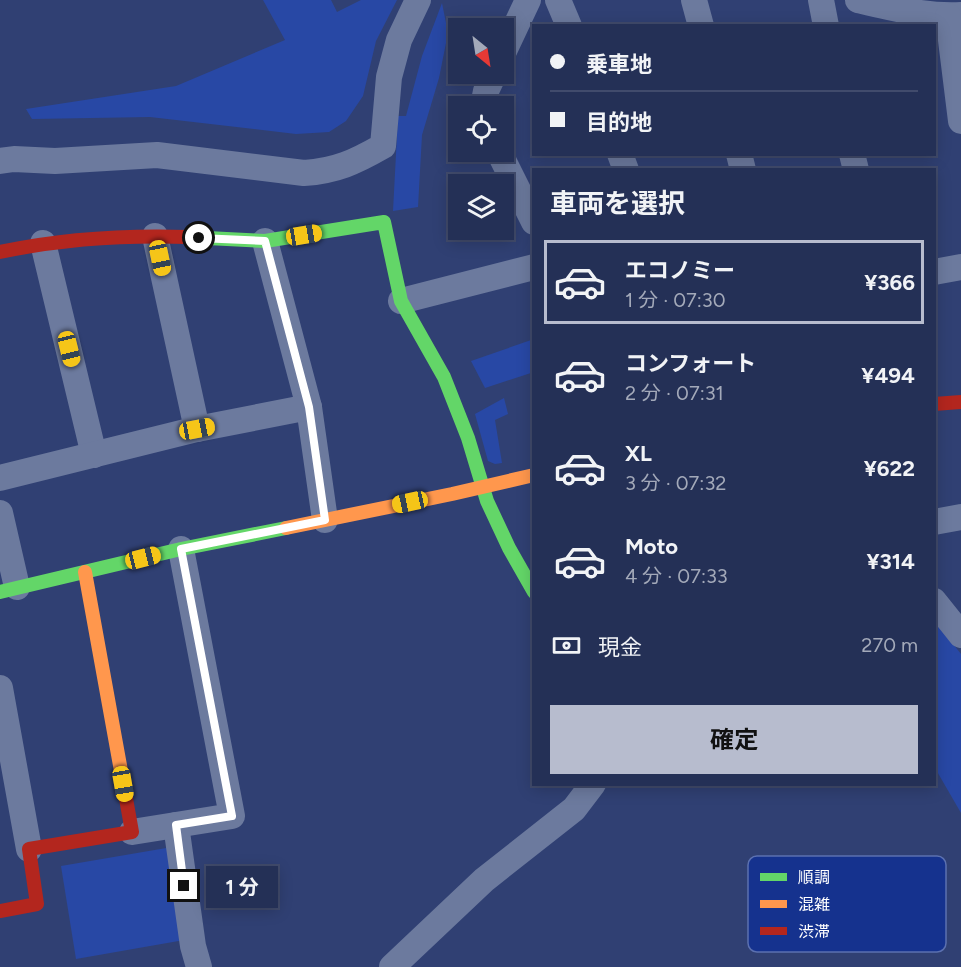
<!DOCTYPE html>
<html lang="ja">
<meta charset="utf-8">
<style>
:root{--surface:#243056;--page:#303c60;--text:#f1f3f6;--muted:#a3a9b9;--line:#414b6c;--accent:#b7bcce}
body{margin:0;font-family:Figtree,"Noto Sans JP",sans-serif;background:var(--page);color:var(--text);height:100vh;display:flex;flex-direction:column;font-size:22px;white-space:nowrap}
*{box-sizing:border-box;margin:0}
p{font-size:20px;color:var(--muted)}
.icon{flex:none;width:33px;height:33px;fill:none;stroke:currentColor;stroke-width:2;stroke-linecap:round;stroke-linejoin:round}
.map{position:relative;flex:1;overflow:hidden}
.drawer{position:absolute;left:532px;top:168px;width:404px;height:618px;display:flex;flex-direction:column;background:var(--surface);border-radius:0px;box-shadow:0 3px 15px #0003,0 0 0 2px var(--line)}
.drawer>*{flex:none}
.banner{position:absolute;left:532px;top:24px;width:404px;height:132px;border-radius:0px;box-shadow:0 3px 15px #0003,0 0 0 2px var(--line);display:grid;align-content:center;height:132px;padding:0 18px;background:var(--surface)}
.needle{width:39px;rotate:150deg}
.buttons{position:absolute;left:448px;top:18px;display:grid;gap:12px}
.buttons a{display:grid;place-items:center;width:66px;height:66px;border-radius:0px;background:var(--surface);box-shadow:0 3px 15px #0003,0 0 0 2px var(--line);font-size:30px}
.end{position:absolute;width:27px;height:27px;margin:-14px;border:8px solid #fff;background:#111;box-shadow:0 0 0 3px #111}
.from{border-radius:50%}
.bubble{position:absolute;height:42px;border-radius:0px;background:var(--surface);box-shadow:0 3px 15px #0003,0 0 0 2px var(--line);font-size:20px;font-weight:700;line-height:42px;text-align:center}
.car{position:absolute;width:18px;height:36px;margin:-18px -9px;border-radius:8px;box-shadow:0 0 4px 2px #0007;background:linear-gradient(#f5c518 24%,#345 0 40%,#f5c518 0 76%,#345 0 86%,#f5c518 0)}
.banner b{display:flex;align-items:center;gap:21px;height:57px;font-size:22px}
.banner b+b{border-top:2px solid var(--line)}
.banner i{width:15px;height:15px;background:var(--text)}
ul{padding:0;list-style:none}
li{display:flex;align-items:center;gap:18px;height:84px;margin:0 12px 9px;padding:0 6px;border:3px solid transparent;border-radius:0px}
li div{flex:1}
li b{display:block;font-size:22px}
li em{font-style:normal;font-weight:700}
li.on{border-color:var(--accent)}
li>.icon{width:54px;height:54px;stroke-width:1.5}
h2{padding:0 18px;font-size:27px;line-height:72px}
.pay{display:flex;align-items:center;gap:15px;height:66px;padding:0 18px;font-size:22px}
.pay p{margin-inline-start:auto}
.button{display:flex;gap:12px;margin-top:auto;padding:12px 18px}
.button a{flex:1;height:69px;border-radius:0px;background:var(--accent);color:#111;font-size:24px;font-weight:700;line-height:69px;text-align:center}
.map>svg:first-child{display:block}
.green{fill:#2848a5}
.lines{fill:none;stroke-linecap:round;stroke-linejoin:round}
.street{stroke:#6c7a9e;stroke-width:26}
.fast{stroke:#63d668;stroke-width:14}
.slow{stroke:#ff974d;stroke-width:14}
.jam{stroke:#b3261e;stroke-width:14}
.route{stroke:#fff;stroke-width:8}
.key{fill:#15328e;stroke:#5b70b0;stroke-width:1.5}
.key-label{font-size:16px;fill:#fff}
</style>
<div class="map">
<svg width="961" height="967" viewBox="0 0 961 967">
<rect width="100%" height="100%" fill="#304073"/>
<g class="green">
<path d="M 263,0 L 331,0 L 337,12 L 361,0 L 397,0 L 376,41 L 363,96 L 346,121 L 329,132 L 296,134 L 150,117 L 32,119 L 26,109 L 176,86 L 285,40 Z"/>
<path d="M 442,3 L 448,33 L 439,78 L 422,135 L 418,207 L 393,211 L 398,116 L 406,116 L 422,56 Z"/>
<path d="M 534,339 L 534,372 L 485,388 L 471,361 Z"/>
<path d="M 504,398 L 508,414 L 495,420 L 502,463 L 495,464 L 488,461 L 475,414 Z"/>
<path d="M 934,620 L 961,654 L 961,813 L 935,768 Z"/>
<path d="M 178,846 L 190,939 L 76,959 L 61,866 Z"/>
</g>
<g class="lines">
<g class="street">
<path d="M 558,0 L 569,26"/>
<path d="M 694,0 L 701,26"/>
<path d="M 821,0 L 826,26"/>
<path d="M 858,0 C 891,8 927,17 961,15"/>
<path d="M 948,16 L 961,121"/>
<path d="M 504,51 L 528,0"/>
<path d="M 483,106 L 486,91 L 494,74"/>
<path d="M 499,152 L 534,222"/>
<path d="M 620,154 L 626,170"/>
<path d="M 739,154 L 743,170"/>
<path d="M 852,154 L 856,170"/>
<path d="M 0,161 L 14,159 L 55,161 L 157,155 L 304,173 C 336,171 355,162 383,146 L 389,77 L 399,40 L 418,0"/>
<path d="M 155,236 L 197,429"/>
<path d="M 265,241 L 309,407 L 325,520"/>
<path d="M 43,243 L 94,455"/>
<path d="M 934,272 L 961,267"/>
<path d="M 401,301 L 534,267"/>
<path d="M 0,478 L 197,429 L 309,407"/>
<path d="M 0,513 L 17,587"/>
<path d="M 934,522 L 961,517"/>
<path d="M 934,601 L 961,635"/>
<path d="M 0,688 L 29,849"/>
<path d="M 176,825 L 193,946 L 199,967"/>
<path d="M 132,832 L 232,816 L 181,549"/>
<path d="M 392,967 L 484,880 L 574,809 L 593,784"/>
</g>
<g class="fast">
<path d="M 188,237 L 265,241 L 384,222 L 401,301 L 444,377 L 468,438 L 487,501 L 509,548 L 534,592"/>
<path d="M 0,592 L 181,549 L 286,528"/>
</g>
<g class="slow">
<path d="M 286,528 L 452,494 L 534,475"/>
<path d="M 85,572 L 125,793"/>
</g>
<g class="jam">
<path d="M 0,252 C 61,239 125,235 188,237"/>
<path d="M 934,404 L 961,402"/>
<path d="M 0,911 L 37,904 L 29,849 L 132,832 L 125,793"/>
</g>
</g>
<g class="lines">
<path class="route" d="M 184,886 L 176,825 L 232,816 L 181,549 L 325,520 L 309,407 L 265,241 L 199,238"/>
</g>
<rect x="748" y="856" width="198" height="96" rx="9" class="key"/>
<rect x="760" y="873" width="27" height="8" fill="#63d668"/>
<rect x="760" y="900" width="27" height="8" fill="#ff974d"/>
<rect x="760" y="927" width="27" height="8" fill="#b3261e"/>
<g class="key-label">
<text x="798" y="883">順調</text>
<text x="798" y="910">混雑</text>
<text x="798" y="937">渋滞</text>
</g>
</svg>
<div class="buttons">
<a><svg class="needle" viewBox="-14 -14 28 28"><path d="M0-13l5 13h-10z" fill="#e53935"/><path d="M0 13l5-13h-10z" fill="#a3a9b9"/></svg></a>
<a><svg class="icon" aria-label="locate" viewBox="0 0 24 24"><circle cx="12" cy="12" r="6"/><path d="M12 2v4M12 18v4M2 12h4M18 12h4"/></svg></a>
<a><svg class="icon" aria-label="layers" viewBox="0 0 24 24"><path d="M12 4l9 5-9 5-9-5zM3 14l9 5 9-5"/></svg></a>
</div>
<i class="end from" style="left:199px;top:238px"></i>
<i class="end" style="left:184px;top:886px"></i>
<div class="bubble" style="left:206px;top:866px;width:72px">1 分</div>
<i class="car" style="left:304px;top:235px;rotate:81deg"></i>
<i class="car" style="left:160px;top:258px;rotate:168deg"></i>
<i class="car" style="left:69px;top:349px;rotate:166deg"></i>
<i class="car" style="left:197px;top:429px;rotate:79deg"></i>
<i class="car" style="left:410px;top:502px;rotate:258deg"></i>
<i class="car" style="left:143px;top:558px;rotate:76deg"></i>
<i class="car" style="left:123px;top:784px;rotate:170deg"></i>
<div class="banner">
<b><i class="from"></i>乗車地</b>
<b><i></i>目的地</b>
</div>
<section class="drawer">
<h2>車両を選択</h2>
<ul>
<li class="on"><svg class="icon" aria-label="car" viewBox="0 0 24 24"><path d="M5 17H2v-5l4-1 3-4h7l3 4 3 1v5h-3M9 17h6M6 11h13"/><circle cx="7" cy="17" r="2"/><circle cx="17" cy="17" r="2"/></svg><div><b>エコノミー</b><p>1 分 · 07:30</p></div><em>¥366</em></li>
<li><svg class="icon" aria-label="car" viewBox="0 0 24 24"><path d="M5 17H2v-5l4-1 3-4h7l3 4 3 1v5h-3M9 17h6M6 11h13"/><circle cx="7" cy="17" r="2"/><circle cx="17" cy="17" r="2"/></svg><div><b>コンフォート</b><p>2 分 · 07:31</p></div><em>¥494</em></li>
<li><svg class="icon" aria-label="car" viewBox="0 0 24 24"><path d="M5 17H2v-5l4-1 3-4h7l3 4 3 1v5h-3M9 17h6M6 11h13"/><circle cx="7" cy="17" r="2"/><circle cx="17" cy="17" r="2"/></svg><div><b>XL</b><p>3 分 · 07:32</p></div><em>¥622</em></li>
<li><svg class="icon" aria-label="car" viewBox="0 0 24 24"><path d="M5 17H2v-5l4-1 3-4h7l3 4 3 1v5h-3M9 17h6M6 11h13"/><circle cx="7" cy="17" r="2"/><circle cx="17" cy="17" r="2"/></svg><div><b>Moto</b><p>4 分 · 07:33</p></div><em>¥314</em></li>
</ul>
<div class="pay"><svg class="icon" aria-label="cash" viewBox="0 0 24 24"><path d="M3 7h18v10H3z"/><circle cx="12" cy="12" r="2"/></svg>現金<p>270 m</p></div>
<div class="button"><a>確定</a></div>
</section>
</div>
